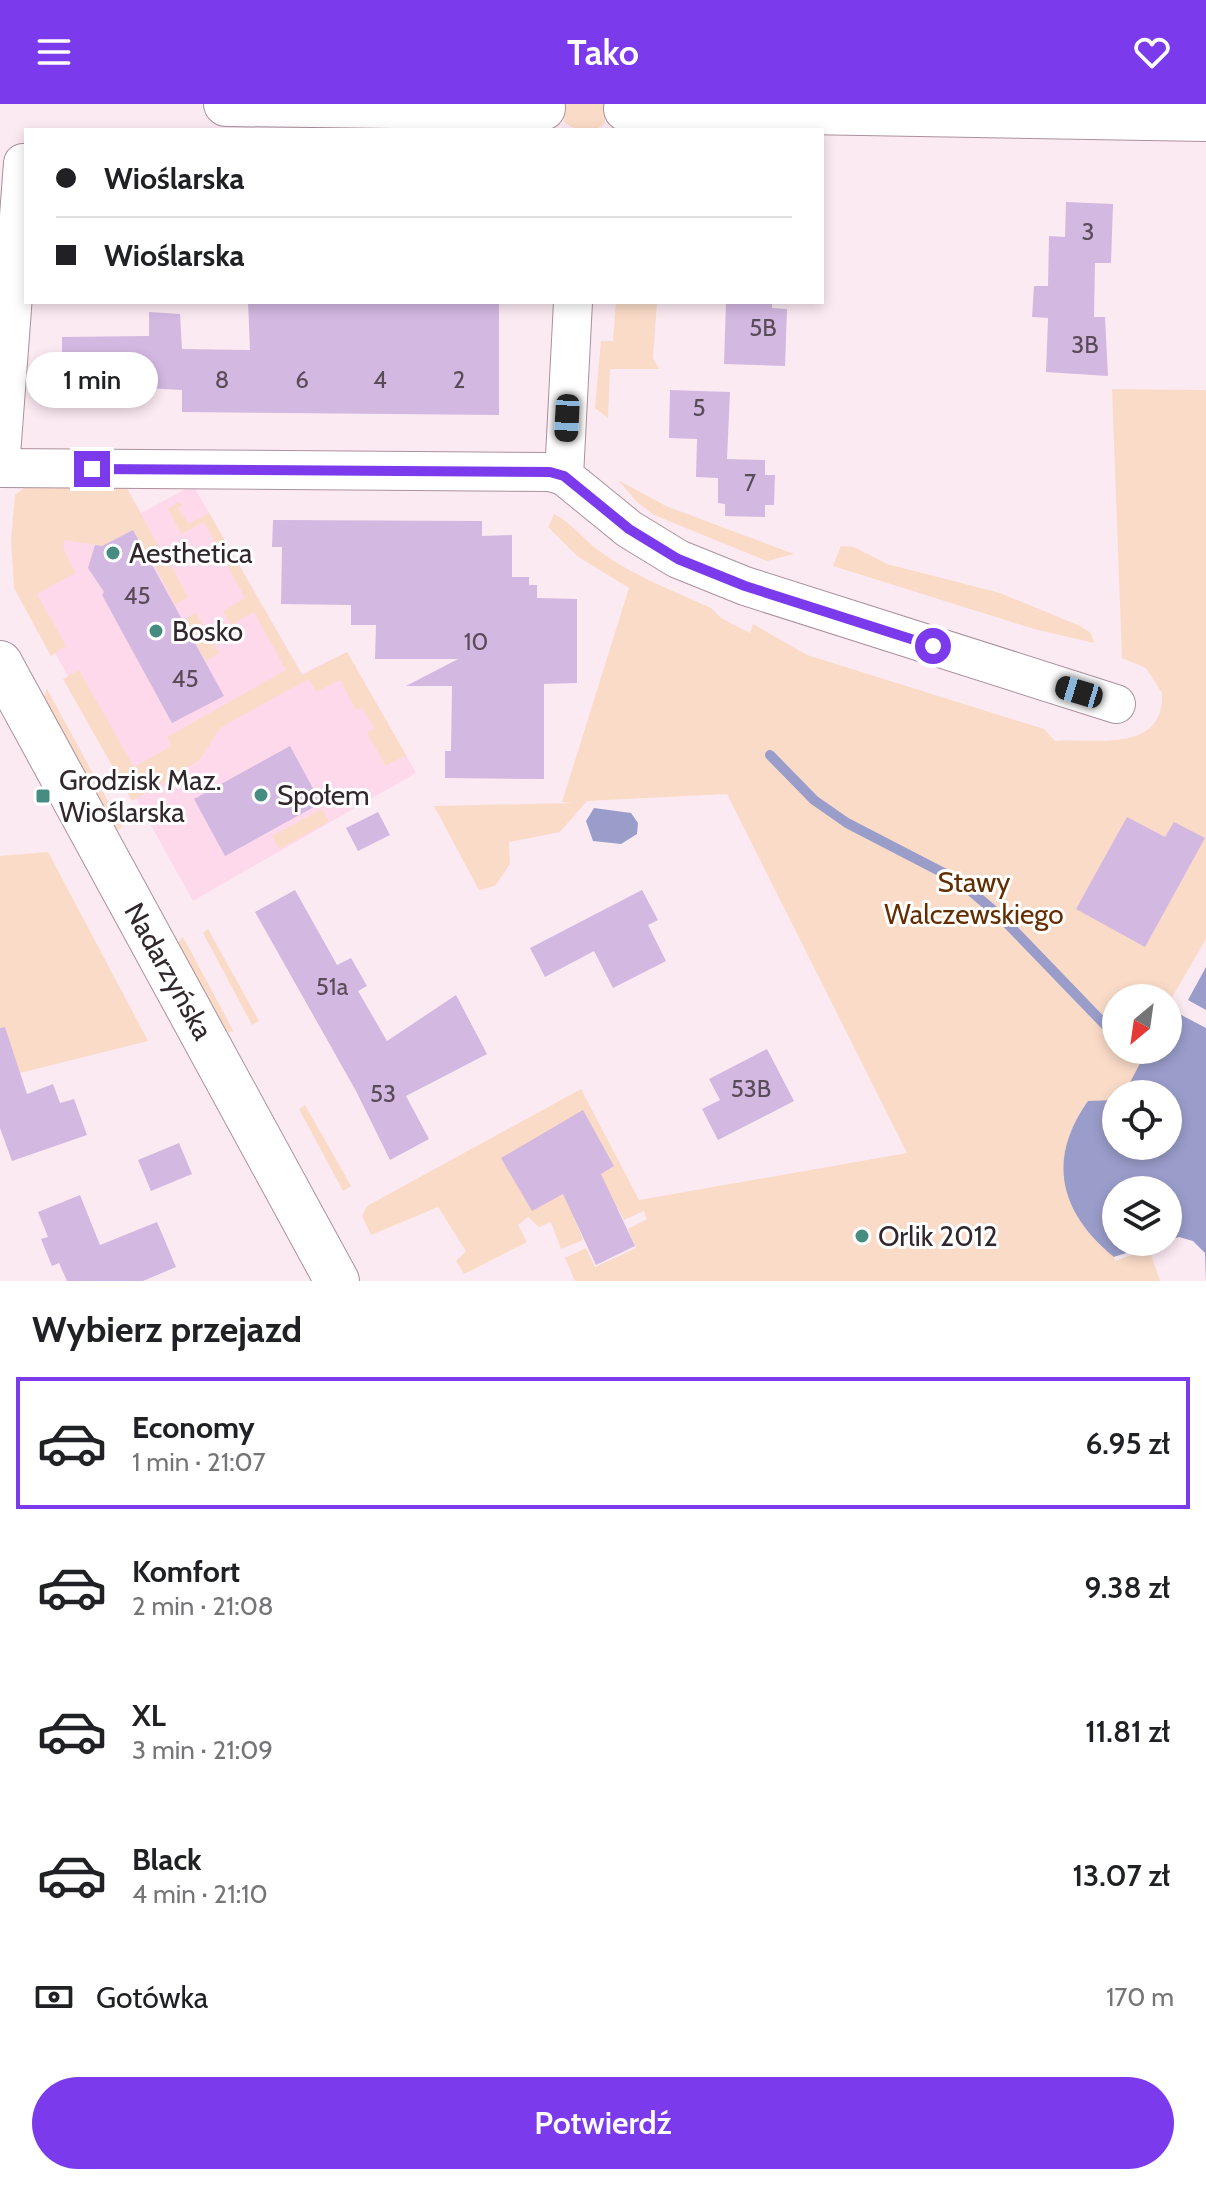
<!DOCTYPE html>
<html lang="pl">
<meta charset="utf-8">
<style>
:root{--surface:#fff;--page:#f6f6f6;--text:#202124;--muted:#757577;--line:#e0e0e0;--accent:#7c3aed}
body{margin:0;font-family:Cabin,sans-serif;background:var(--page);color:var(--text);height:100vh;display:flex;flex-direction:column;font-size:30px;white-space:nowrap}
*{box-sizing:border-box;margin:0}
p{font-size:26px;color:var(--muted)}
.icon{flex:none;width:44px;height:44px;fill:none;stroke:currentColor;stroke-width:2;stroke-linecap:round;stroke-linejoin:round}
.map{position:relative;height:1177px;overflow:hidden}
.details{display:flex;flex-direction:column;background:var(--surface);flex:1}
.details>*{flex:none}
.hud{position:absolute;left:24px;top:24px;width:800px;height:176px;border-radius:0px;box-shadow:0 4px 12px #0003;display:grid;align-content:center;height:176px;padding:0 32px;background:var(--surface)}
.needle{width:52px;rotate:209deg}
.fabs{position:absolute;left:1102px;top:880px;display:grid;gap:16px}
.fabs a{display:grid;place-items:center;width:80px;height:80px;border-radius:50%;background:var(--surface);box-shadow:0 4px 12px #0003;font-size:40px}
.end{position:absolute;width:36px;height:36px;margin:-18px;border:10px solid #7c3aed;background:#fff;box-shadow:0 0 0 4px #fff}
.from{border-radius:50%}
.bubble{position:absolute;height:56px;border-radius:28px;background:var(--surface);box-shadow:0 4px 12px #0003;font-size:26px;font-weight:600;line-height:56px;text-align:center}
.car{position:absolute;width:24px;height:48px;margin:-24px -12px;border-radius:10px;box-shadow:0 0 6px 2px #0007;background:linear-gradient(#222 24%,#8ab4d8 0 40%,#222 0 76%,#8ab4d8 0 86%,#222 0)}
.hud b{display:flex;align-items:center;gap:28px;height:76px;font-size:30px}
.hud b+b{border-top:2px solid var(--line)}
.hud i{width:20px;height:20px;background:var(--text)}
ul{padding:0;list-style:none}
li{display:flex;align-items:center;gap:24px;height:132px;margin:0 16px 12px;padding:0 16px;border:4px solid transparent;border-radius:0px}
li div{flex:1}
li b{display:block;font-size:30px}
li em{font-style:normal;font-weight:600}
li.selected{border-color:var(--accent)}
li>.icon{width:72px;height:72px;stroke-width:1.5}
h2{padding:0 32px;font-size:36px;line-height:96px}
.pay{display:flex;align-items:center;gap:20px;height:88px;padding:0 32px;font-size:30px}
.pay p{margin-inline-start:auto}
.action{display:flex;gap:16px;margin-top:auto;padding:16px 32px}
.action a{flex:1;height:92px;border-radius:48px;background:var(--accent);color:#fff;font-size:32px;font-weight:600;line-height:92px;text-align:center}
header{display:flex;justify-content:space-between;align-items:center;height:104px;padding:0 32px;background:var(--accent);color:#fff;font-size:36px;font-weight:600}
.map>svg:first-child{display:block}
.built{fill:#fed9eb}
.green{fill:#fadbc8;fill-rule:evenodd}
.water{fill:#9a9dca;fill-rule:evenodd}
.pier{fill:#fceaf3}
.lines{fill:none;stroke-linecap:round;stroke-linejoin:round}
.stream{stroke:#9a9dca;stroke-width:10}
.building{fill:#d3b8e1}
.street-casing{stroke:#ab909d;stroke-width:40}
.secondary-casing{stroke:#ab909d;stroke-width:46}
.street{stroke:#fff;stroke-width:38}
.secondary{stroke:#fff;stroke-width:44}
.route{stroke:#7c3aed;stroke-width:10}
.poi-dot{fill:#478c81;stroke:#fff;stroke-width:3}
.labels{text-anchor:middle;stroke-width:6;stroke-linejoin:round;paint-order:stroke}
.number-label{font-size:24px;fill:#5a4b59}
.poi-label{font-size:28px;fill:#32272c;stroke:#fff;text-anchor:start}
.park-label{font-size:28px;fill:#652e00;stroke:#fff}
.street-label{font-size:28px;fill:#32272c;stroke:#fff}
</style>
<header><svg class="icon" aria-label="menu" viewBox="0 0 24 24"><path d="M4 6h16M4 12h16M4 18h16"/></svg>Tako<svg class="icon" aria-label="heart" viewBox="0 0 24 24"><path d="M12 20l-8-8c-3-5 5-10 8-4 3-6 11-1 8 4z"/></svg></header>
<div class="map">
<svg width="1206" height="1177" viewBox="0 0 1206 1177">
<rect width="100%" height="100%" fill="#fceaf3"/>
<path class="built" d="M 125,381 L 141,409 L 193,381 L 302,570 L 347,548 L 416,669 L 193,797 L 15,477 Z"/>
<g class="green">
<path d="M 559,0 L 610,0 L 604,20 L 595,26 C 576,26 559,24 559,0 Z"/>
<path d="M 616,198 L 657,198 L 653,254 L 659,265 L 610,265 L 608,314 L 595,304 L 601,237 L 613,237 Z"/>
<path d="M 1112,285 L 1206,286 L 1206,1177 L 575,1177 L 565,1154 L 586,1144 L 595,1163 L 636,1144 L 628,1125 L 647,1115 L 644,1107 L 624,1116 L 617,1103 L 577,1121 L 583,1136 L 561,1145 L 551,1118 L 539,1123 L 528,1113 L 518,1121 L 527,1138 L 464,1170 L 456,1157 L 466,1147 L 438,1103 L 371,1131 L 362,1112 L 367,1102 L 581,985 L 639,1096 L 907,1049 L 727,690 L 587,697 L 560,728 L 509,738 L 510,760 L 495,782 L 479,786 L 434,702 L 572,699 L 562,698 L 629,484 L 577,452 L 548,423 L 554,410 C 572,419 582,434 598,446 C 631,471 674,487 711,504 L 721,514 L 750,529 L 753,520 L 807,551 L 1044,625 L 1055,637 C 1094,634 1165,650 1162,589 L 1146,564 L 1122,554 ZM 1116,894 L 1168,894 L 1168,946 L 1116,946 ZM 1116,990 L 1168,990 L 1168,1042 L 1116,1042 ZM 1116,1086 L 1168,1086 L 1168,1138 L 1116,1138 Z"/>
<path d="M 618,376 L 666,402 L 794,450 L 767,457 L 654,411 L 637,398 Z"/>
<path d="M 29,380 L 125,381 L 159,443 L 147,448 L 133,426 L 102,442 L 65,436 L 63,443 L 75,469 L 37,490 L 66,542 L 51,552 L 14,484 L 11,436 L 15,391 Z"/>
<path d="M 179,398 L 182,401 L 178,404 L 189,420 L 209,409 L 302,571 L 347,548 L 406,651 L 386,662 L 367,629 L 374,624 L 362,603 L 356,606 L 340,576 L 317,588 L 308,575 L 220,624 L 200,656 L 132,697 L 63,575 L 79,566 L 134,663 L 171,642 L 167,633 L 286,566 L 254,508 L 231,521 L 223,507 L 245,494 L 204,418 L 181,430 L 168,405 Z"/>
<path d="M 841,442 L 854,443 L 887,460 L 1000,489 L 1080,522 L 1091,529 L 1094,539 L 1034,525 L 833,462 Z"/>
<path d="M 167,454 L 188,493 L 175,501 L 155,461 Z"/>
<path d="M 196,509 L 219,549 L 206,557 L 183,516 Z"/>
<path d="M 47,585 L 122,723 L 119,726 L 111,724 L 42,597 Z"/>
<path d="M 322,705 L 329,717 L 279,745 L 272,732 Z"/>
<path d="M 48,748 L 148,937 L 0,974 L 0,752 Z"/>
<path d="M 208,825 L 259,917 L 252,921 L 203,829 Z"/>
<path d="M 183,833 L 234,928 L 224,927 L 176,841 Z"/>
<path d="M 305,1001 L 351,1082 L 343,1087 L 299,1005 Z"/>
</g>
<g class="water">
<path d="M 594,704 L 631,709 L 638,719 L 637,730 L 621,740 L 593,737 L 586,717 Z"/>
<path d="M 1206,839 L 1206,1177 L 1152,1141 L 1114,1153 C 1060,1109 1046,1056 1088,997 L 1116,996 L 1116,1042 L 1168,1042 L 1168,990 L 1124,990 L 1147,946 L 1168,946 L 1168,908 ZM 1116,1086 L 1168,1086 L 1168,1138 L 1116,1138 Z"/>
</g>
<g class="pier">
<path d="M 1206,835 L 1206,863 L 1188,896 L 1206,906 L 1206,924 L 1168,904 L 1168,900 Z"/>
<path d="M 1179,1133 L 1193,1137 L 1205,1149 L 1206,1177 L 1160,1177 L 1149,1145 L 1115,1157 L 1114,1153 Z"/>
</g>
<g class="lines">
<path class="stream" d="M 770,651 L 814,696 L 847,719 L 959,777 L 1000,812 L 1112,928"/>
</g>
<g class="building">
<path d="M 1066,98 L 1113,100 L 1111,159 L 1095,159 L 1094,213 L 1105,213 L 1108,272 L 1046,268 L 1048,214 L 1032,213 L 1034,182 L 1048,182 L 1049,132 L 1065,133 Z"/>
<path d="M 248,198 L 499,198 L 499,311 L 182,308 L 182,286 L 127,283 L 128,260 L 62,259 L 62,233 L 149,232 L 149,208 L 180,210 L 182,245 L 250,246 Z"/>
<path d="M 726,198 L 772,198 L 772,204 L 787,205 L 785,262 L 724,260 Z"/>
<path d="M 670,286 L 730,288 L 727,355 L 765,356 L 765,371 L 775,371 L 774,401 L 765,401 L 765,413 L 725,412 L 725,400 L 718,399 L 718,374 L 696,373 L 697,335 L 669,334 Z"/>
<path d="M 273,416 L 482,417 L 482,432 L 512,431 L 512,473 L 529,473 L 529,481 L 537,481 L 537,494 L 577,495 L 577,579 L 544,580 L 544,675 L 445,674 L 445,647 L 451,647 L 452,582 L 406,582 L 458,555 L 375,555 L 376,521 L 351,521 L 351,501 L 281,500 L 282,443 L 272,443 Z"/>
<path d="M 133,426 L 224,592 L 172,619 L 102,491 L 104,488 L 88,464 L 95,441 L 102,442 Z"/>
<path d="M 290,642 L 321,699 L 225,752 L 194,695 Z"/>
<path d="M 378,708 L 390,731 L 358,747 L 346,724 Z"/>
<path d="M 1127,713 L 1165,733 L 1174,718 L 1205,734 L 1145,843 L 1076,805 Z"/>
<path d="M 295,786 L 337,861 L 351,854 L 367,882 L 358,887 L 387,937 L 456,891 L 487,950 L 406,992 L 429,1035 L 390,1056 L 356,987 L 255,808 Z"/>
<path d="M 642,786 L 658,816 L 648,821 L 666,857 L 613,884 L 594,847 L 545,873 L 530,844 Z"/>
<path d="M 5,923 L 27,990 L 53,980 L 60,999 L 74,995 L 87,1031 L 12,1057 L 0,1024 L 0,924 Z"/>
<path d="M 767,945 L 794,997 L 718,1036 L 702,1005 L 720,996 L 709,975 Z"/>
<path d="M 583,1006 L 614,1062 L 601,1070 L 635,1142 L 596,1161 L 563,1090 L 532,1107 L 501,1054 Z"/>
<path d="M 179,1039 L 192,1070 L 151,1087 L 138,1056 Z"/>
<path d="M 80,1091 L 100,1141 L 157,1118 L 176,1163 L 143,1177 L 67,1177 L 59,1159 L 52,1162 L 41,1135 L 48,1133 L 38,1108 Z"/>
</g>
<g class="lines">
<defs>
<g id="street">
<path d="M 573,198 L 564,372 L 629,425 L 678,455 L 745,482 L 1116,600"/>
<path d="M 0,364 L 550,368 L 564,372"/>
<path d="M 0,364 L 23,59"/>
</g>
<g id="secondary">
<path d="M 226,0 L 543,4"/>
<path d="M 626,5 L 1206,15"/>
<path d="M 0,559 L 337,1177"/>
</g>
</defs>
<use href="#street" class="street-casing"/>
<use href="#secondary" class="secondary-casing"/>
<use href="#street" class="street"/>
<use href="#secondary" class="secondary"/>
</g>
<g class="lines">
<path class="route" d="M 92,365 L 550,368 L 564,372 L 629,425 L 678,455 L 745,482 L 933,542"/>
</g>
<g class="poi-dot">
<circle cx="113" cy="449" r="8"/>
<circle cx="156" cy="527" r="8"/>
<circle cx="261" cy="691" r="8"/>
<rect x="35" y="684" width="16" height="16" rx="4"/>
<circle cx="862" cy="1132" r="8"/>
</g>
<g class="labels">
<g class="number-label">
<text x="1088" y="136">3</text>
<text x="763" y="232">5B</text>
<text x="1085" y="249">3B</text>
<text x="222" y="284">8</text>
<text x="302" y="284">6</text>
<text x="380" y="284">4</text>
<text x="459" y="284">2</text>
<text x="699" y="312">5</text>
<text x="750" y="387">7</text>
<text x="137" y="500">45</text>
<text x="476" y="546">10</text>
<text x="185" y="583">45</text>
<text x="332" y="891">51a</text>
<text x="751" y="993">53B</text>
<text x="383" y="998">53</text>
</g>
<g class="poi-label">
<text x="129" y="459">Aesthetica</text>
<text x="172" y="537">Bosko</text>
<text x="59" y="686">Grodzisk Maz.<tspan x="59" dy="32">Wioślarska</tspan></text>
<text x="277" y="701">Społem</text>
<text x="878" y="1142">Orlik 2012</text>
</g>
<g class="park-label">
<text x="974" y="788">Stawy<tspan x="974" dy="32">Walczewskiego</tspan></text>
</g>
<g class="street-label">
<text transform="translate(169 867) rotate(61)" y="10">Nadarzyńska</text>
</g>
</g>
</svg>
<div class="fabs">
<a><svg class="needle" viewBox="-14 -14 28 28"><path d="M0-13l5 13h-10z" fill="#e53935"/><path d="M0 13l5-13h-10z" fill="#757577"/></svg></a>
<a><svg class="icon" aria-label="locate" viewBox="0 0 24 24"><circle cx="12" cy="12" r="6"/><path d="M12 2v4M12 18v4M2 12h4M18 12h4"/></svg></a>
<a><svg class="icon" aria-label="layers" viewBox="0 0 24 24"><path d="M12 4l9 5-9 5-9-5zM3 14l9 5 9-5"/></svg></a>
</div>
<i class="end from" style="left:933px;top:542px"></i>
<i class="end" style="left:92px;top:365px"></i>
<div class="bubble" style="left:26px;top:248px;width:132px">1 min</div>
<i class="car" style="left:567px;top:314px;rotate:183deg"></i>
<i class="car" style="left:1079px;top:588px;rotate:287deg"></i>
<div class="hud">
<b><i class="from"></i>Wioślarska</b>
<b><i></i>Wioślarska</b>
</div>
</div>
<section class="details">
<h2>Wybierz przejazd</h2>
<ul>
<li class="selected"><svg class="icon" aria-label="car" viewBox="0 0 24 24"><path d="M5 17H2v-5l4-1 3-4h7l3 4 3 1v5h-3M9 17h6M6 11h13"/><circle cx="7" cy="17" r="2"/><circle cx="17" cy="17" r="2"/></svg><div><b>Economy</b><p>1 min · 21:07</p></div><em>6.95 zł</em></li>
<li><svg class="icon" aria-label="car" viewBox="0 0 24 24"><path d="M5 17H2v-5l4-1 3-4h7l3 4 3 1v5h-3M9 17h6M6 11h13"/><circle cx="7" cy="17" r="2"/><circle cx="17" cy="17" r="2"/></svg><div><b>Komfort</b><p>2 min · 21:08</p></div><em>9.38 zł</em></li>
<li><svg class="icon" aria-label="car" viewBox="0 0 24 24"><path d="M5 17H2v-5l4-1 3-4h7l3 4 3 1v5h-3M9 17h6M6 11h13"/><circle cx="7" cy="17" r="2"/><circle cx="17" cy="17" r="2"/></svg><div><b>XL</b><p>3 min · 21:09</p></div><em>11.81 zł</em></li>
<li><svg class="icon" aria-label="car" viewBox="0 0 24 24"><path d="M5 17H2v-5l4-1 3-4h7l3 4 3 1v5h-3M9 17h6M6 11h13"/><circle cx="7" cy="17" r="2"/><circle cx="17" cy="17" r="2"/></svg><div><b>Black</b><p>4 min · 21:10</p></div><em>13.07 zł</em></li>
</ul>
<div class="pay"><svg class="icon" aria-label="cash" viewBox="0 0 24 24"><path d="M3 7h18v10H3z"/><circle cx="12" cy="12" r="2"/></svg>Gotówka<p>170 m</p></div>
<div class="action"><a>Potwierdź</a></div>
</section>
